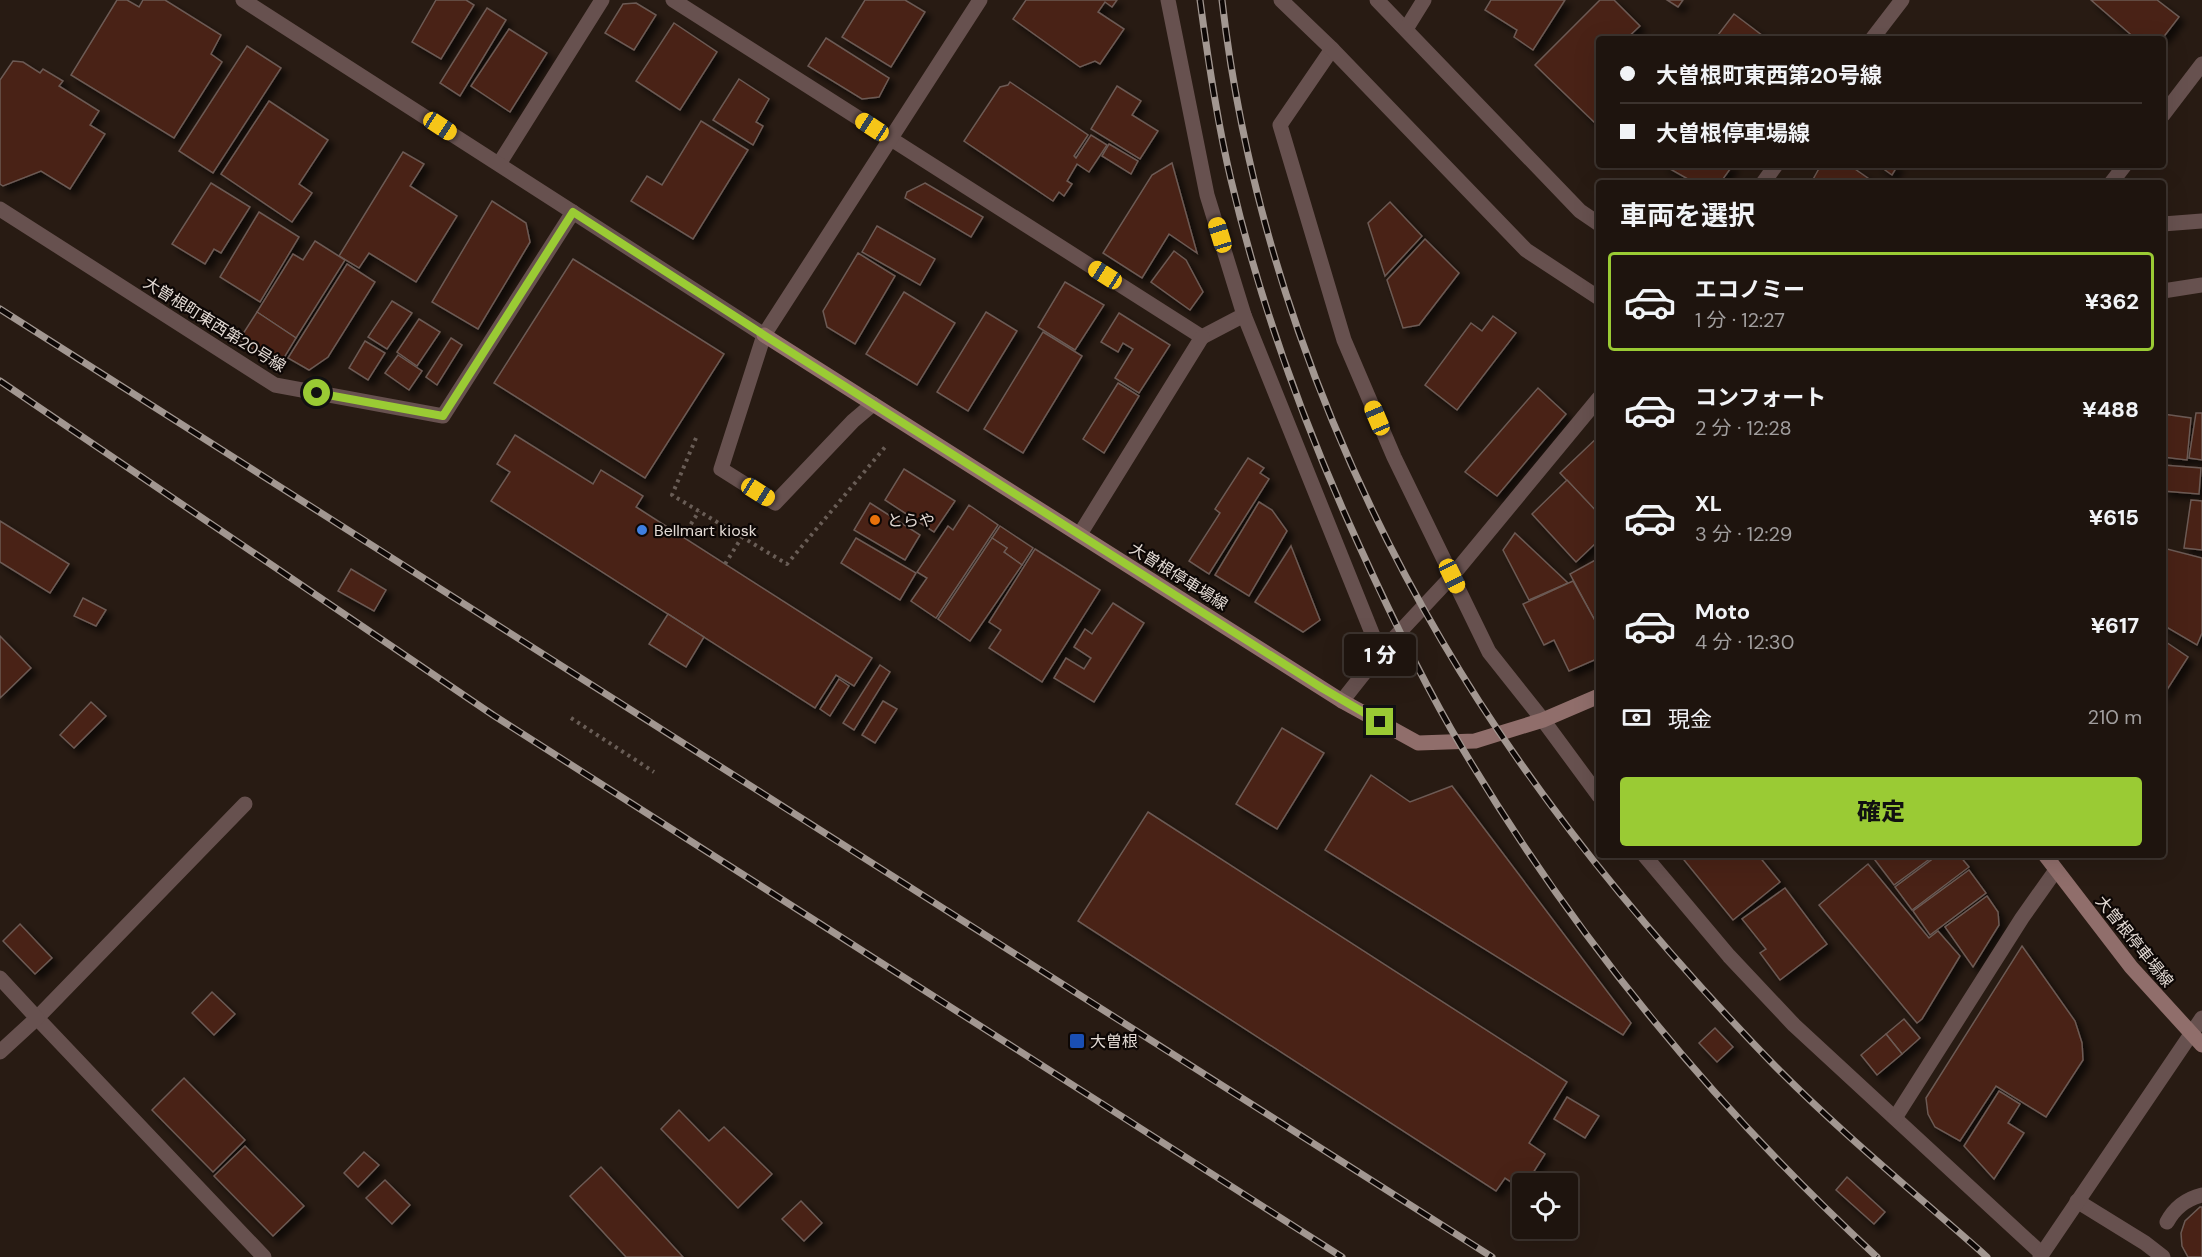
<!DOCTYPE html>
<html lang="ja">
<meta charset="utf-8">
<style>
:root{--surface:#1e140e;--page:#2b211c;--text:#f1f3f6;--muted:#a19e9e;--line:#3c332e;--accent:#9acb34}
body{margin:0;font-family:"DM Sans","Noto Sans JP",sans-serif;background:var(--page);color:var(--text);height:100vh;display:flex;flex-direction:column;font-size:22px;white-space:nowrap}
*{box-sizing:border-box;margin:0}
p{font-size:20px;color:var(--muted)}
.icon{flex:none;width:33px;height:33px;fill:none;stroke:currentColor;stroke-width:2;stroke-linecap:round;stroke-linejoin:round}
.map{position:relative;flex:1;overflow:hidden}
.details{position:absolute;left:1596px;top:180px;width:570px;height:678px;display:flex;flex-direction:column;background:var(--surface);border-radius:6px;box-shadow:0 6px 24px #0002,0 0 0 2px var(--line)}
.details>*{flex:none}
.hud{position:absolute;left:1596px;top:36px;width:570px;height:132px;border-radius:6px;box-shadow:0 6px 24px #0002,0 0 0 2px var(--line);display:grid;align-content:center;height:132px;padding:0 24px;background:var(--surface)}
.fabs{position:absolute;left:1512px;top:1173px;display:grid;gap:12px}
.fabs a{display:grid;place-items:center;width:66px;height:66px;border-radius:6px;background:var(--surface);box-shadow:0 6px 24px #0002,0 0 0 2px var(--line);font-size:30px}
.end{position:absolute;width:27px;height:27px;margin:-14px;border:8px solid #9acb34;background:#111;box-shadow:0 0 0 3px #111}
.from{border-radius:50%}
.bubble{position:absolute;height:42px;border-radius:6px;background:var(--surface);box-shadow:0 6px 24px #0002,0 0 0 2px var(--line);font-size:20px;font-weight:800;line-height:42px;text-align:center}
.car{position:absolute;width:18px;height:36px;margin:-18px -9px;border-radius:8px;box-shadow:0 0 4px 2px #0007;background:linear-gradient(#f5c518 24%,#345 0 40%,#f5c518 0 76%,#345 0 86%,#f5c518 0)}
.hud b{display:flex;align-items:center;gap:21px;height:57px;font-size:22px}
.hud b+b{border-top:2px solid var(--line)}
.hud i{width:15px;height:15px;background:var(--text)}
ul{padding:0;list-style:none}
li{display:flex;align-items:center;gap:18px;height:99px;margin:0 12px 9px;padding:0 12px;border:3px solid transparent;border-radius:6px}
li div{flex:1}
li b{display:block;font-size:22px}
li em{font-style:normal;font-weight:800}
li.selected{border-color:var(--accent)}
li>.icon{width:54px;height:54px;stroke-width:1.5}
h2{padding:0 24px;font-size:27px;line-height:72px}
.pay{display:flex;align-items:center;gap:15px;height:66px;padding:0 24px;font-size:22px}
.pay p{margin-inline-start:auto}
.button{display:flex;gap:12px;margin-top:auto;padding:12px 24px}
.button a{flex:1;height:69px;border-radius:6px;background:var(--accent);color:#111;font-size:24px;font-weight:800;line-height:69px;text-align:center}
.map>svg:first-child{display:block}
.building{fill:#482012;stroke:#6c5a54;stroke-width:1.5;filter:url(#shadow)}
.lines{fill:none;stroke-linecap:round;stroke-linejoin:round}
.path{stroke:#695d56;stroke-width:4;stroke-dasharray:3 4.5;stroke-linecap:butt}
.service{stroke:#67514f;stroke-width:15}
.minor{stroke:#67514f;stroke-width:15}
.tertiary{stroke:#67514f;stroke-width:15}
.secondary{stroke:#906e6b;stroke-width:15}
.rail-casing{stroke:#a29791;stroke-width:7}
.rail{stroke:#0d0705;stroke-width:4.5;stroke-dasharray:14;stroke-linecap:butt}
.route{stroke:#9acb34;stroke-width:8}
.food-dot{fill:#e8710a;stroke:#0d0705;stroke-width:2}
.shop-dot{fill:#3f7fe0;stroke:#0d0705;stroke-width:2}
.transit-dot{fill:#1a4fb4;stroke:#0d0705;stroke-width:2}
.labels{text-anchor:middle;stroke-width:4.5;stroke-linejoin:round;paint-order:stroke}
.street-label{font-size:16px;fill:#e3dad4;stroke:#0d0705}
.poi-label{font-size:16px;fill:#e3dad4;stroke:#0d0705;text-anchor:start}
</style>
<div class="map">
<svg width="2202" height="1257" viewBox="0 0 2202 1257">
<defs>
<filter id="shadow"><feDropShadow dx="5.5" dy="5.5" stdDeviation="3" flood-color="#0009"/></filter>
</defs>
<rect width="100%" height="100%" fill="#281b13"/>
<g class="building">
<path d="M 117,0 L 127,0 L 139,7 L 143,0 L 165,0 L 221,35 L 211,54 L 222,62 L 174,138 L 71,75 Z"/>
<path d="M 436,0 L 466,0 L 474,5 L 441,59 L 412,42 Z"/>
<path d="M 865,0 L 905,0 L 925,12 L 891,67 L 842,37 Z"/>
<path d="M 1026,0 L 1117,0 L 1112,7 L 1105,2 L 1098,12 L 1124,29 L 1100,64 L 1095,61 L 1080,67 L 1013,19 Z"/>
<path d="M 1491,0 L 1565,0 L 1533,50 L 1514,37 L 1517,30 L 1485,10 Z"/>
<path d="M 1600,0 L 1614,0 L 1640,26 L 1626,39 L 1599,39 L 1599,119 L 1595,123 L 1535,65 Z"/>
<path d="M 1667,0 L 1683,0 L 1678,7 Z"/>
<path d="M 2091,0 L 2157,0 L 2179,17 L 2162,39 L 2136,39 Z"/>
<path d="M 636,3 L 656,15 L 634,50 L 605,33 L 623,4 Z"/>
<path d="M 487,8 L 506,20 L 460,96 L 440,83 Z"/>
<path d="M 1734,14 L 1767,39 L 1715,39 Z"/>
<path d="M 674,23 L 717,52 L 680,110 L 636,81 Z"/>
<path d="M 509,29 L 547,53 L 510,112 L 471,86 Z"/>
<path d="M 826,38 L 889,78 L 879,97 L 862,99 L 808,66 Z"/>
<path d="M 247,46 L 281,68 L 213,173 L 179,151 Z"/>
<path d="M 13,61 L 23,62 L 40,73 L 43,69 L 63,81 L 59,86 L 99,111 L 90,125 L 105,134 L 70,189 L 41,171 L 3,186 L 0,184 L 0,80 Z"/>
<path d="M 739,79 L 769,99 L 756,122 L 763,126 L 753,145 L 713,120 Z"/>
<path d="M 1010,82 L 1088,135 L 1074,156 L 1076,158 L 1091,135 L 1107,145 L 1089,172 L 1077,164 L 1067,181 L 1072,184 L 1064,196 L 1059,192 L 1053,201 L 964,141 L 1000,87 L 1008,85 Z"/>
<path d="M 1117,86 L 1141,101 L 1132,115 L 1158,131 L 1140,159 L 1091,129 Z"/>
<path d="M 269,101 L 328,140 L 299,184 L 312,193 L 292,222 L 221,174 Z"/>
<path d="M 701,121 L 748,150 L 693,239 L 631,201 L 647,176 L 662,185 Z"/>
<path d="M 1109,144 L 1138,161 L 1131,174 L 1102,156 Z"/>
<path d="M 403,152 L 424,164 L 410,186 L 457,216 L 416,282 L 369,253 L 359,268 L 339,256 Z"/>
<path d="M 1172,163 L 1197,253 L 1169,234 L 1142,278 L 1103,253 L 1152,175 Z"/>
<path d="M 1663,165 L 1733,165 L 1720,183 L 1695,183 Z"/>
<path d="M 1821,165 L 1849,165 L 1875,183 L 1811,183 Z"/>
<path d="M 1878,165 L 1898,165 L 1892,175 Z"/>
<path d="M 211,183 L 250,207 L 221,253 L 214,249 L 205,264 L 172,244 Z"/>
<path d="M 925,183 L 983,217 L 971,237 L 905,198 L 907,192 Z"/>
<path d="M 492,201 L 526,223 L 530,242 L 478,329 L 432,302 Z"/>
<path d="M 1390,202 L 1422,236 L 1385,276 L 1368,223 Z"/>
<path d="M 259,212 L 299,237 L 260,302 L 220,277 Z"/>
<path d="M 877,226 L 935,259 L 920,285 L 862,252 Z"/>
<path d="M 1425,239 L 1459,273 L 1419,325 L 1403,328 L 1387,280 Z"/>
<path d="M 315,241 L 345,260 L 296,338 L 257,312 L 293,254 L 303,260 Z"/>
<path d="M 1174,251 L 1186,260 L 1203,292 L 1190,310 L 1151,282 Z"/>
<path d="M 858,253 L 895,276 L 855,344 L 827,327 L 823,311 Z"/>
<path d="M 573,259 L 724,354 L 645,478 L 494,383 Z"/>
<path d="M 347,264 L 375,282 L 328,357 L 309,370 L 288,358 Z"/>
<path d="M 1065,282 L 1104,305 L 1075,350 L 1038,327 Z"/>
<path d="M 904,292 L 955,323 L 917,385 L 866,354 Z"/>
<path d="M 392,301 L 412,313 L 387,349 L 368,337 Z"/>
<path d="M 257,312 L 296,338 L 279,366 L 239,340 Z"/>
<path d="M 986,312 L 1017,331 L 968,411 L 937,392 Z"/>
<path d="M 1119,313 L 1170,345 L 1139,393 L 1115,378 L 1133,349 L 1123,343 L 1118,352 L 1101,342 Z"/>
<path d="M 1493,316 L 1516,333 L 1457,410 L 1425,385 L 1471,323 L 1482,331 Z"/>
<path d="M 419,319 L 440,332 L 417,366 L 397,352 Z"/>
<path d="M 1043,332 L 1082,356 L 1023,453 L 984,429 Z"/>
<path d="M 451,338 L 462,345 L 437,385 L 426,377 Z"/>
<path d="M 365,341 L 385,353 L 368,380 L 349,368 Z"/>
<path d="M 398,355 L 422,371 L 409,390 L 385,373 Z"/>
<path d="M 1118,383 L 1139,396 L 1104,453 L 1083,439 Z"/>
<path d="M 1538,388 L 1566,414 L 1497,496 L 1465,472 Z"/>
<path d="M 2196,413 L 2202,413 L 2202,460 L 2189,458 Z"/>
<path d="M 2163,414 L 2191,418 L 2187,460 L 2163,457 Z"/>
<path d="M 515,435 L 593,484 L 601,470 L 643,496 L 636,507 L 872,658 L 854,686 L 836,675 L 815,708 L 491,501 L 510,472 L 497,464 Z"/>
<path d="M 1599,436 L 1599,514 L 1560,473 Z"/>
<path d="M 1248,458 L 1264,468 L 1260,473 L 1269,479 L 1209,574 L 1189,561 L 1220,513 L 1215,509 Z"/>
<path d="M 2163,465 L 2201,468 L 2199,494 L 2163,491 Z"/>
<path d="M 904,469 L 955,501 L 934,532 L 885,500 Z"/>
<path d="M 1567,480 L 1599,514 L 1599,540 L 1576,562 L 1532,514 Z"/>
<path d="M 2191,500 L 2202,501 L 2202,550 L 2184,548 Z"/>
<path d="M 1259,502 L 1272,510 L 1287,531 L 1249,596 L 1215,575 Z"/>
<path d="M 870,503 L 920,535 L 905,560 L 854,530 Z"/>
<path d="M 969,505 L 998,525 L 936,618 L 911,601 L 927,578 L 917,572 L 948,526 L 953,530 Z"/>
<path d="M 0,521 L 69,564 L 50,593 L 0,562 Z"/>
<path d="M 1000,526 L 1033,548 L 1022,565 L 1004,552 L 1007,548 L 992,538 Z"/>
<path d="M 1515,533 L 1568,583 L 1529,600 L 1503,550 Z"/>
<path d="M 856,538 L 916,573 L 900,600 L 841,563 Z"/>
<path d="M 992,538 L 1007,548 L 1004,552 L 1022,565 L 970,641 L 938,619 Z"/>
<path d="M 1291,546 L 1320,620 L 1303,632 L 1255,602 Z"/>
<path d="M 1035,549 L 1100,590 L 1042,682 L 989,648 L 1001,630 L 989,622 Z"/>
<path d="M 2167,549 L 2202,558 L 2202,633 L 2197,645 L 2163,625 L 2163,555 Z"/>
<path d="M 1599,558 L 1599,628 L 1570,574 Z"/>
<path d="M 351,569 L 386,590 L 374,611 L 338,591 Z"/>
<path d="M 1573,581 L 1599,628 L 1599,658 L 1569,671 L 1554,640 L 1544,645 L 1523,604 Z"/>
<path d="M 83,598 L 106,610 L 96,626 L 74,616 Z"/>
<path d="M 1113,603 L 1144,623 L 1094,702 L 1054,678 L 1066,658 L 1084,669 L 1091,658 L 1074,647 L 1085,629 L 1092,634 Z"/>
<path d="M 668,614 L 704,637 L 686,667 L 649,644 Z"/>
<path d="M 0,636 L 31,668 L 0,698 Z"/>
<path d="M 2163,640 L 2188,657 L 2163,696 Z"/>
<path d="M 880,665 L 890,672 L 854,730 L 843,723 Z"/>
<path d="M 839,679 L 849,686 L 830,716 L 820,709 Z"/>
<path d="M 883,701 L 897,709 L 875,743 L 862,735 Z"/>
<path d="M 91,702 L 106,716 L 74,748 L 60,735 Z"/>
<path d="M 1282,728 L 1324,753 L 1277,829 L 1236,804 Z"/>
<path d="M 1371,775 L 1410,802 L 1452,786 L 1631,1023 L 1623,1035 L 1325,850 Z"/>
<path d="M 1148,812 L 1567,1082 L 1529,1143 L 1545,1154 L 1526,1184 L 1522,1184 L 1522,1189 L 1505,1178 L 1496,1191 L 1078,921 Z"/>
<path d="M 1680,855 L 1758,855 L 1780,882 L 1733,920 Z"/>
<path d="M 1881,855 L 1935,855 L 1894,885 L 1875,860 Z"/>
<path d="M 1938,855 L 1959,855 L 1969,867 L 1912,910 L 1895,887 Z"/>
<path d="M 1868,864 L 1929,938 L 1938,931 L 1960,956 L 1922,1019 L 1917,1023 L 1819,905 Z"/>
<path d="M 1969,870 L 1986,893 L 1930,935 L 1913,911 Z"/>
<path d="M 1785,888 L 1827,944 L 1780,980 L 1760,953 L 1766,949 L 1742,919 Z"/>
<path d="M 1987,896 L 1998,912 L 1999,925 L 1973,967 L 1945,927 Z"/>
<path d="M 20,924 L 52,958 L 35,974 L 3,941 Z"/>
<path d="M 2022,946 L 2075,1021 L 2082,1043 L 2083,1060 L 2046,1117 L 1996,1086 L 1960,1141 L 1935,1127 L 1928,1114 L 1926,1098 Z"/>
<path d="M 212,992 L 235,1014 L 214,1035 L 192,1013 Z"/>
<path d="M 1904,1019 L 1920,1038 L 1902,1054 L 1886,1034 Z"/>
<path d="M 1715,1028 L 1733,1047 L 1717,1062 L 1699,1043 Z"/>
<path d="M 1886,1034 L 1902,1054 L 1877,1075 L 1861,1055 Z"/>
<path d="M 184,1078 L 245,1140 L 213,1172 L 152,1110 Z"/>
<path d="M 1999,1091 L 2020,1104 L 2008,1123 L 2024,1133 L 1994,1179 L 1964,1146 Z"/>
<path d="M 1567,1097 L 1599,1116 L 1585,1138 L 1554,1119 Z"/>
<path d="M 679,1110 L 709,1141 L 724,1127 L 772,1174 L 738,1208 L 661,1129 Z"/>
<path d="M 245,1146 L 304,1206 L 273,1236 L 214,1176 Z"/>
<path d="M 364,1152 L 379,1165 L 358,1187 L 344,1173 Z"/>
<path d="M 601,1167 L 683,1257 L 626,1257 L 570,1196 Z"/>
<path d="M 1847,1177 L 1885,1212 L 1874,1224 L 1836,1190 Z"/>
<path d="M 385,1180 L 410,1205 L 392,1224 L 366,1198 Z"/>
<path d="M 801,1201 L 822,1223 L 804,1241 L 782,1219 Z"/>
<path d="M 2200,1207 L 2202,1207 L 2202,1257 L 2188,1257 L 2182,1246 L 2181,1233 L 2185,1221 Z"/>
</g>
<g class="lines">
<g class="path">
<path d="M 696,438 L 672,495 L 787,564 L 886,446"/>
<path d="M 683,537 L 699,511"/>
<path d="M 725,564 L 742,537"/>
<path d="M 571,718 L 654,772"/>
</g>
<g class="service">
<path d="M 764,335 L 721,469 L 775,503 L 853,421 L 873,404"/>
<path d="M 245,804 L 37,1018 L 264,1257"/>
<path d="M 0,978 L 37,1018 L 0,1052"/>
<path d="M 2077,1201 L 2145,1243 L 2163,1257"/>
<path d="M 2167,1222 C 2175,1207 2186,1199 2202,1195"/>
</g>
<g class="minor">
<path d="M 673,0 L 1202,337 L 1244,315"/>
<path d="M 1168,0 L 1207,195 L 1244,315 L 1380,653"/>
<path d="M 1872,39 L 1902,0"/>
<path d="M 1332,49 L 1280,125 L 1344,340 L 1394,457 L 1489,652 L 1543,720 L 1599,796"/>
<path d="M 2163,115 L 2202,64"/>
<path d="M 499,164 L 602,0"/>
<path d="M 1763,183 L 1776,165"/>
<path d="M 2111,183 L 2125,165"/>
<path d="M 0,209 L 275,385 L 443,416 L 573,212"/>
<path d="M 764,335 L 980,0"/>
<path d="M 1080,534 L 1202,337"/>
<path d="M 1342,701 L 1380,653 L 1452,576 L 1599,398"/>
<path d="M 1644,855 L 1729,956 L 1794,1025 L 2042,1254"/>
<path d="M 1895,1118 L 2022,918 L 2056,870"/>
</g>
<g class="tertiary">
<path d="M 243,0 L 764,335"/>
<path d="M 1281,0 L 1332,49 L 1526,250 L 1599,298"/>
<path d="M 1377,0 L 1580,211 L 1599,224"/>
<path d="M 1406,29 L 1424,0"/>
<path d="M 2163,224 L 2202,221"/>
<path d="M 2163,291 L 2202,285"/>
<path d="M 2040,1257 L 2202,1018"/>
</g>
<g class="secondary">
<path d="M 764,335 L 1342,701 L 1418,743 L 1475,741 L 1543,720 L 1599,696"/>
<path d="M 2045,855 L 2131,967 L 2202,1045"/>
</g>
<defs>
<g id="rail">
<path d="M 1200,0 C 1208,60 1217,121 1231,180 C 1258,295 1297,405 1344,512 C 1377,586 1411,659 1451,729 C 1565,925 1710,1103 1877,1257"/>
<path d="M 1222,0 C 1248,226 1327,445 1442,641 C 1531,794 1650,937 1773,1064 C 1841,1133 1915,1193 1987,1257"/>
<path d="M 0,309 L 1492,1257"/>
<path d="M 0,381 L 493,715 L 1342,1257"/>
</g>
</defs>
<use href="#rail" class="rail-casing"/>
<use href="#rail" class="rail"/>
</g>
<g class="lines">
<path class="route" d="M 317,393 L 443,416 L 573,212 L 764,335 L 1322,688 L 1380,722"/>
</g>
<circle class="food-dot" cx="875" cy="520" r="6"/>
<circle class="shop-dot" cx="642" cy="530" r="6"/>
<rect class="transit-dot" x="1069" y="1033" width="16" height="16" rx="3"/>
<g class="labels">
<g class="street-label">
<text transform="translate(215 324) rotate(32)" y="6">大曽根町東西第20号線</text>
<text transform="translate(1179 576) rotate(32)" y="6">大曽根停車場線</text>
<text transform="translate(2135 941) rotate(51)" y="6">大曽根停車場線</text>
</g>
<g class="poi-label">
<text x="887" y="526">とらや</text>
<text x="654" y="536">Bellmart kiosk</text>
<text x="1090" y="1047">大曽根</text>
</g>
</g>
</svg>
<div class="fabs">
<a><svg class="icon" aria-label="locate" viewBox="0 0 24 24"><circle cx="12" cy="12" r="6"/><path d="M12 2v4M12 18v4M2 12h4M18 12h4"/></svg></a>
</div>
<i class="end from" style="left:317px;top:393px"></i>
<i class="end" style="left:1380px;top:722px"></i>
<div class="bubble" style="left:1344px;top:634px;width:72px">1 分</div>
<i class="car" style="left:440px;top:126px;rotate:123deg"></i>
<i class="car" style="left:872px;top:127px;rotate:303deg"></i>
<i class="car" style="left:1220px;top:235px;rotate:343deg"></i>
<i class="car" style="left:1105px;top:275px;rotate:302deg"></i>
<i class="car" style="left:1377px;top:418px;rotate:337deg"></i>
<i class="car" style="left:758px;top:492px;rotate:122deg"></i>
<i class="car" style="left:1452px;top:576px;rotate:154deg"></i>
<div class="hud">
<b><i class="from"></i>大曽根町東西第20号線</b>
<b><i></i>大曽根停車場線</b>
</div>
<section class="details">
<h2>車両を選択</h2>
<ul>
<li class="selected"><svg class="icon" aria-label="car" viewBox="0 0 24 24"><path d="M5 17H2v-5l4-1 3-4h7l3 4 3 1v5h-3M9 17h6M6 11h13"/><circle cx="7" cy="17" r="2"/><circle cx="17" cy="17" r="2"/></svg><div><b>エコノミー</b><p>1 分 · 12:27</p></div><em>¥362</em></li>
<li><svg class="icon" aria-label="car" viewBox="0 0 24 24"><path d="M5 17H2v-5l4-1 3-4h7l3 4 3 1v5h-3M9 17h6M6 11h13"/><circle cx="7" cy="17" r="2"/><circle cx="17" cy="17" r="2"/></svg><div><b>コンフォート</b><p>2 分 · 12:28</p></div><em>¥488</em></li>
<li><svg class="icon" aria-label="car" viewBox="0 0 24 24"><path d="M5 17H2v-5l4-1 3-4h7l3 4 3 1v5h-3M9 17h6M6 11h13"/><circle cx="7" cy="17" r="2"/><circle cx="17" cy="17" r="2"/></svg><div><b>XL</b><p>3 分 · 12:29</p></div><em>¥615</em></li>
<li><svg class="icon" aria-label="car" viewBox="0 0 24 24"><path d="M5 17H2v-5l4-1 3-4h7l3 4 3 1v5h-3M9 17h6M6 11h13"/><circle cx="7" cy="17" r="2"/><circle cx="17" cy="17" r="2"/></svg><div><b>Moto</b><p>4 分 · 12:30</p></div><em>¥617</em></li>
</ul>
<div class="pay"><svg class="icon" aria-label="cash" viewBox="0 0 24 24"><path d="M3 7h18v10H3z"/><circle cx="12" cy="12" r="2"/></svg>現金<p>210 m</p></div>
<div class="button"><a>確定</a></div>
</section>
</div>
